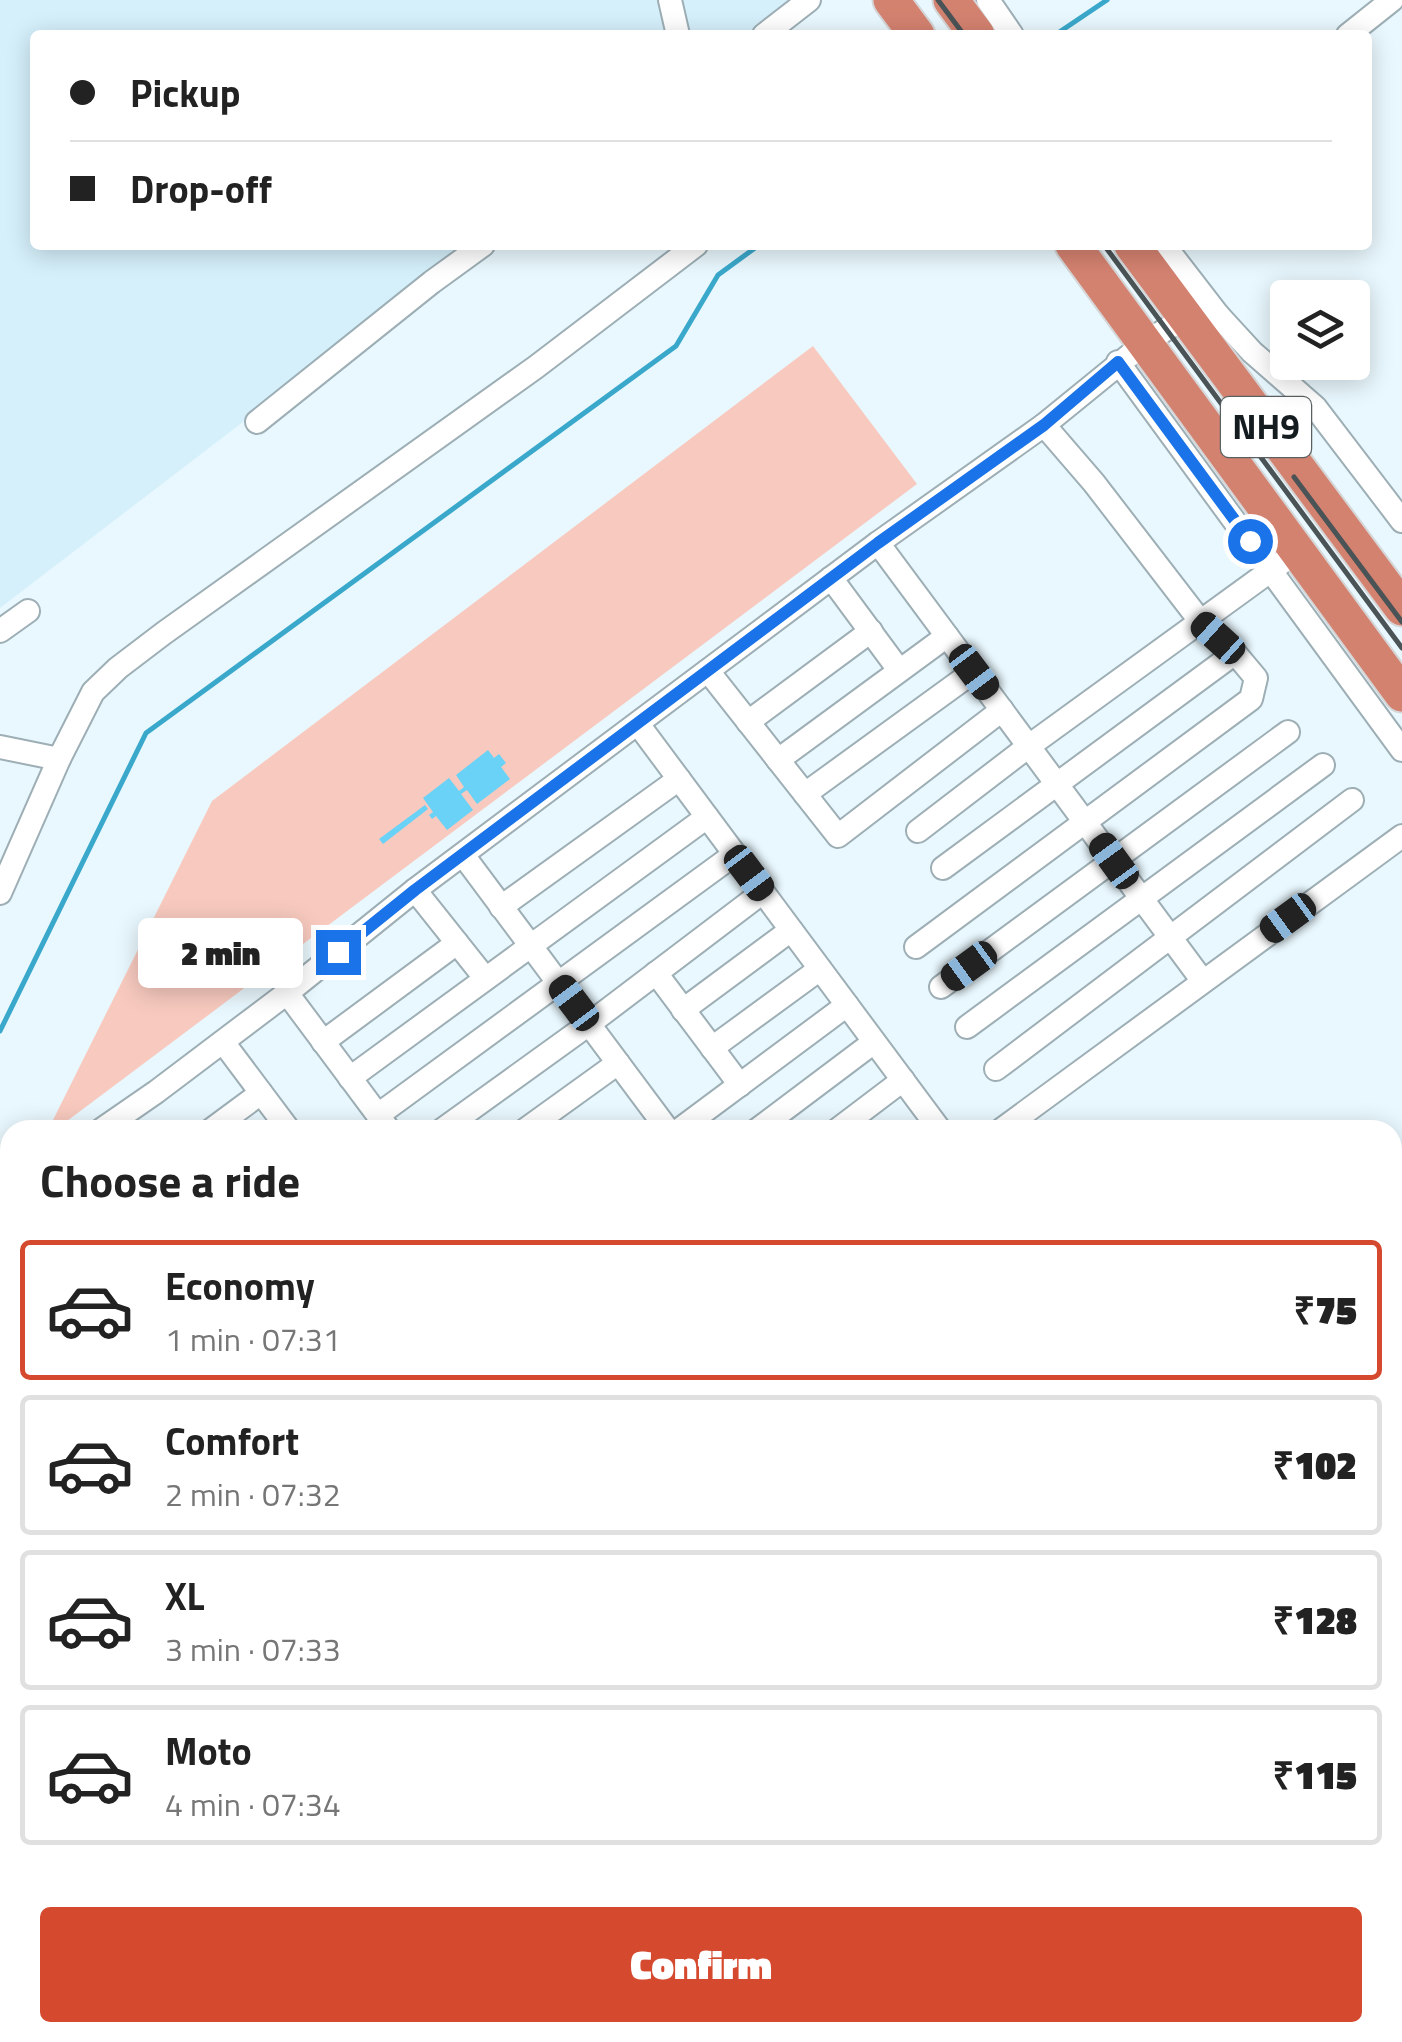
<!DOCTYPE html>
<meta charset="utf-8">
<style>
:root{--surface:#fff;--page:#f6f6f6;--text:#222;--muted:#767676;--line:#e0e0e0;--accent:#d54a2e}
body{margin:0;font-family:"Titillium Web",sans-serif;background:var(--page);color:var(--text);height:100vh;display:flex;flex-direction:column;font-size:38px;white-space:nowrap}
*{box-sizing:border-box;margin:0}
p{font-size:32px;color:var(--muted)}
.icon{flex:none;width:55px;height:55px;fill:none;stroke:currentColor;stroke-width:2;stroke-linecap:round;stroke-linejoin:round}
.map{position:relative;flex:1;overflow:hidden}
.details{position:absolute;left:0px;top:1120px;width:1402px;height:922px;display:flex;flex-direction:column;background:var(--surface);border-radius:30px 30px 0 0;box-shadow:0 5px 25px #0003}
.details>*{flex:none}
.guide{position:absolute;left:30px;top:30px;width:1342px;height:220px;border-radius:10px;box-shadow:0 5px 25px #0003;display:grid;align-content:center;height:220px;padding:0 40px;background:var(--surface)}
.fabs{position:absolute;left:1270px;top:280px;display:grid;gap:20px}
.fabs a{display:grid;place-items:center;width:100px;height:100px;border-radius:10px;background:var(--surface);box-shadow:0 5px 25px #0003;font-size:50px}
.end{position:absolute;width:45px;height:45px;margin:-22px;border:12px solid #1a73e8;background:#fff;box-shadow:0 0 0 5px #fff}
.from{border-radius:50%}
.bubble{position:absolute;height:70px;border-radius:10px;background:var(--surface);box-shadow:0 5px 25px #0003;font-size:32px;font-weight:800;line-height:70px;text-align:center}
.car{position:absolute;width:30px;height:60px;margin:-30px -15px;border-radius:12px;box-shadow:0 0 8px 2px #0007;background:linear-gradient(#222 24%,#8ab4d8 0 40%,#222 0 76%,#8ab4d8 0 86%,#222 0)}
.guide b{display:flex;align-items:center;gap:35px;height:95px;font-size:38px}
.guide b+b{border-top:2px solid var(--line)}
.guide i{width:25px;height:25px;background:var(--text)}
ul{padding:0;list-style:none}
li{display:flex;align-items:center;gap:30px;height:140px;margin:0 20px 15px;padding:0 20px;border:5px solid var(--line);border-radius:10px}
li div{flex:1}
li b{display:block;font-size:38px}
li em{font-style:normal;font-weight:800}
li.selected{border-color:var(--accent)}
li>.icon{width:90px;height:90px;stroke-width:1.5}
h2{padding:0 40px;font-size:45px;line-height:120px}
.primary-button{display:flex;gap:20px;margin-top:auto;padding:20px 40px}
.primary-button a{flex:1;height:115px;border-radius:10px;background:var(--accent);color:#fff;font-size:40px;font-weight:800;line-height:115px;text-align:center}
.map>svg:first-child{display:block}
.built{fill:#d5f0fb}
.green{fill:#f8cabf}
.lines{fill:none;stroke-linecap:round;stroke-linejoin:round}
.stream{stroke:#3aa8cb;stroke-width:5}
.building{fill:#69d2f6}
.minor-casing{stroke:#9daeb5;stroke-width:26}
.highway-casing{stroke:#d5d6d7;stroke-width:39}
.minor{stroke:#fff;stroke-width:22}
.highway{stroke:#d48270;stroke-width:35}
.rail{stroke:#4a5356;stroke-width:5}
.route{stroke:#1a73e8;stroke-width:12}
.labels{text-anchor:middle;stroke-width:10;stroke-linejoin:round;paint-order:stroke}
.shield{fill:#fff;stroke:#5b6062;stroke-width:2.5}
.shield-label{font-size:35px;font-weight:bold;fill:#151c1f}
</style>
<div class="map">
<svg width="1402" height="2042" viewBox="0 0 1402 2042">
<rect width="100%" height="100%" fill="#e9f8fe"/>
<g class="built">
<path d="M 0,0 L 794,0 L 748,35 L 35,35 L 35,245 L 474,245 L 0,608 Z"/>
<path d="M 221,2032 L 452,2032 L 458,2040 L 455,2042 L 207,2042 Z"/>
</g>
<g class="green">
<path d="M 813,346 L 917,484 L 55,1130 L 48,1130 L 212,801 Z"/>
<path d="M 1142,2033 L 1315,2033 L 1322,2042 L 1149,2042 Z"/>
</g>
<g class="lines">
<g class="stream">
<path d="M 1055,35 L 1107,0"/>
<path d="M 0,1031 L 146,733 L 676,346 L 718,275 L 759,245"/>
</g>
</g>
<g class="building">
<path d="M 488,750 L 494,758 L 499,754 L 506,763 L 501,767 L 510,779 L 477,804 L 467,790 L 461,794 L 473,810 L 447,830 L 436,816 L 432,819 L 429,815 L 433,812 L 423,798 L 449,778 L 459,791 L 464,787 L 456,775 Z"/>
<path d="M 425,805 L 428,809 L 383,844 L 379,839 Z"/>
<path d="M 1402,1419 L 1402,1459 L 1392,1467 L 1392,1421 Z"/>
<path d="M 1399,1739 L 1402,1743 L 1402,1802 L 1392,1789 L 1398,1783 L 1396,1779 L 1392,1782 L 1392,1744 Z"/>
<path d="M 1392,1867 L 1402,1877 L 1402,1913 L 1392,1902 Z"/>
<path d="M 1402,1992 L 1402,2024 L 1392,2032 L 1392,2000 Z"/>
<path d="M 1013,2032 L 1062,2032 L 1049,2042 L 1000,2042 Z"/>
<path d="M 1069,2032 L 1126,2032 L 1129,2036 L 1133,2034 L 1139,2042 L 1076,2042 Z"/>
<path d="M 1350,2032 L 1356,2034 L 1397,2032 L 1385,2041 L 1384,2039 L 1379,2042 L 1337,2042 Z"/>
</g>
<g class="lines">
<defs>
<g id="minor">
<path d="M 670,0 L 678,35"/>
<path d="M 988,0 L 1012,35"/>
<path d="M 764,35 L 809,0"/>
<path d="M 1348,35 L 1392,0"/>
<path d="M 1164,245 L 1218,315 L 1252,352 L 1315,407 L 1402,521"/>
<path d="M 1118,362 L 1402,750"/>
<path d="M 257,422 L 432,282 L 483,245"/>
<path d="M 878,543 L 1202,980"/>
<path d="M 831,578 L 899,670"/>
<path d="M 0,631 L 28,611"/>
<path d="M 708,671 L 838,836 L 1002,710"/>
<path d="M 748,722 L 871,631"/>
<path d="M 638,724 L 940,1130"/>
<path d="M 0,747 L 59,759"/>
<path d="M 778,760 L 947,636"/>
<path d="M 805,794 L 973,672"/>
<path d="M 918,831 L 1029,746 L 1281,563"/>
<path d="M 463,855 L 668,1130"/>
<path d="M 943,868 L 1235,653"/>
<path d="M 415,890 L 485,978"/>
<path d="M 0,893 L 59,759 L 93,692 L 118,668 L 164,633 L 536,367 L 696,245"/>
<path d="M 501,907 L 679,779"/>
<path d="M 916,947 L 1251,699 L 1256,678 L 1235,653 L 1201,622 L 1094,483 L 1044,425"/>
<path d="M 656,973 L 740,1085"/>
<path d="M 941,987 L 1288,732"/>
<path d="M 287,993 L 389,1130"/>
<path d="M 683,1010 L 791,930"/>
<path d="M 967,1027 L 1323,765"/>
<path d="M 223,1042 L 289,1130"/>
<path d="M 323,1042 L 457,943"/>
<path d="M 712,1048 L 820,969"/>
<path d="M 996,1069 L 1352,800"/>
<path d="M 350,1078 L 707,817"/>
<path d="M 378,1115 L 735,854"/>
<path d="M 101,1130 L 156,1092 L 287,993 L 415,890 L 878,543 L 1044,425 L 1146,342 L 1186,317 L 1218,315"/>
<path d="M 211,1130 L 261,1093"/>
<path d="M 442,1130 L 589,1024 L 763,892"/>
<path d="M 525,1130 L 618,1063"/>
<path d="M 679,1130 L 847,1005"/>
<path d="M 757,1130 L 874,1042"/>
<path d="M 837,1130 L 903,1080"/>
<path d="M 1001,1130 L 1402,836"/>
<path d="M 0,1201 L 10,1194"/>
<path d="M 0,1291 L 10,1283"/>
<path d="M 0,1345 L 10,1337"/>
<path d="M 0,1361 L 10,1375"/>
<path d="M 1392,1383 L 1402,1376"/>
<path d="M 1392,1417 L 1402,1410"/>
<path d="M 1392,1604 L 1402,1597"/>
<path d="M 0,1642 L 10,1645"/>
<path d="M 1392,1659 L 1402,1674"/>
<path d="M 1392,1935 L 1402,1948"/>
<path d="M 687,2032 L 694,2042"/>
<path d="M 913,2032 L 920,2042"/>
<path d="M 1308,2032 L 1315,2042"/>
<path d="M 485,2042 L 498,2032"/>
<path d="M 854,2042 L 866,2032"/>
</g>
<g id="highway">
<path d="M 891,0 L 917,35"/>
<path d="M 951,0 L 977,35"/>
<path d="M 1073,245 L 1402,694"/>
<path d="M 1132,245 L 1402,608"/>
</g>
</defs>
<use href="#minor" class="minor-casing"/>
<use href="#highway" class="highway-casing"/>
<use href="#minor" class="minor"/>
<use href="#highway" class="highway"/>
<g class="rail">
<path d="M 938,0 L 964,35"/>
<path d="M 1104,245 L 1402,648"/>
<path d="M 1294,477 L 1402,622"/>
</g>
</g>
<g class="lines">
<path class="route" d="M 338,952 L 415,890 L 878,543 L 1044,425 L 1118,362 L 1250,541"/>
</g>
<g class="labels">
<rect class="shield" x="1221" y="397" width="90" height="60" rx="8"/>
<g class="shield-label">
<text x="1266" y="439">NH9</text>
</g>
</g>
</svg>
<div class="fabs">
<a><svg class="icon" aria-label="layers" viewBox="0 0 24 24"><path d="M12 4l9 5-9 5-9-5zM3 14l9 5 9-5"/></svg></a>
</div>
<i class="end from" style="left:1250px;top:541px"></i>
<i class="end" style="left:338px;top:952px"></i>
<div class="bubble" style="left:138px;top:918px;width:165px">2 min</div>
<i class="car" style="left:1218px;top:638px;rotate:312deg"></i>
<i class="car" style="left:974px;top:672px;rotate:143deg"></i>
<i class="car" style="left:1114px;top:861px;rotate:324deg"></i>
<i class="car" style="left:749px;top:873px;rotate:143deg"></i>
<i class="car" style="left:1288px;top:918px;rotate:234deg"></i>
<i class="car" style="left:969px;top:966px;rotate:234deg"></i>
<i class="car" style="left:574px;top:1003px;rotate:323deg"></i>
<div class="guide">
<b><i class="from"></i>Pickup</b>
<b><i></i>Drop-off</b>
</div>
<section class="details">
<h2>Choose a ride</h2>
<ul>
<li class="selected"><svg class="icon" aria-label="car" viewBox="0 0 24 24"><path d="M5 17H2v-5l4-1 3-4h7l3 4 3 1v5h-3M9 17h6M6 11h13"/><circle cx="7" cy="17" r="2"/><circle cx="17" cy="17" r="2"/></svg><div><b>Economy</b><p>1 min · 07:31</p></div><em>₹75</em></li>
<li><svg class="icon" aria-label="car" viewBox="0 0 24 24"><path d="M5 17H2v-5l4-1 3-4h7l3 4 3 1v5h-3M9 17h6M6 11h13"/><circle cx="7" cy="17" r="2"/><circle cx="17" cy="17" r="2"/></svg><div><b>Comfort</b><p>2 min · 07:32</p></div><em>₹102</em></li>
<li><svg class="icon" aria-label="car" viewBox="0 0 24 24"><path d="M5 17H2v-5l4-1 3-4h7l3 4 3 1v5h-3M9 17h6M6 11h13"/><circle cx="7" cy="17" r="2"/><circle cx="17" cy="17" r="2"/></svg><div><b>XL</b><p>3 min · 07:33</p></div><em>₹128</em></li>
<li><svg class="icon" aria-label="car" viewBox="0 0 24 24"><path d="M5 17H2v-5l4-1 3-4h7l3 4 3 1v5h-3M9 17h6M6 11h13"/><circle cx="7" cy="17" r="2"/><circle cx="17" cy="17" r="2"/></svg><div><b>Moto</b><p>4 min · 07:34</p></div><em>₹115</em></li>
</ul>
<div class="primary-button"><a>Confirm</a></div>
</section>
</div>
